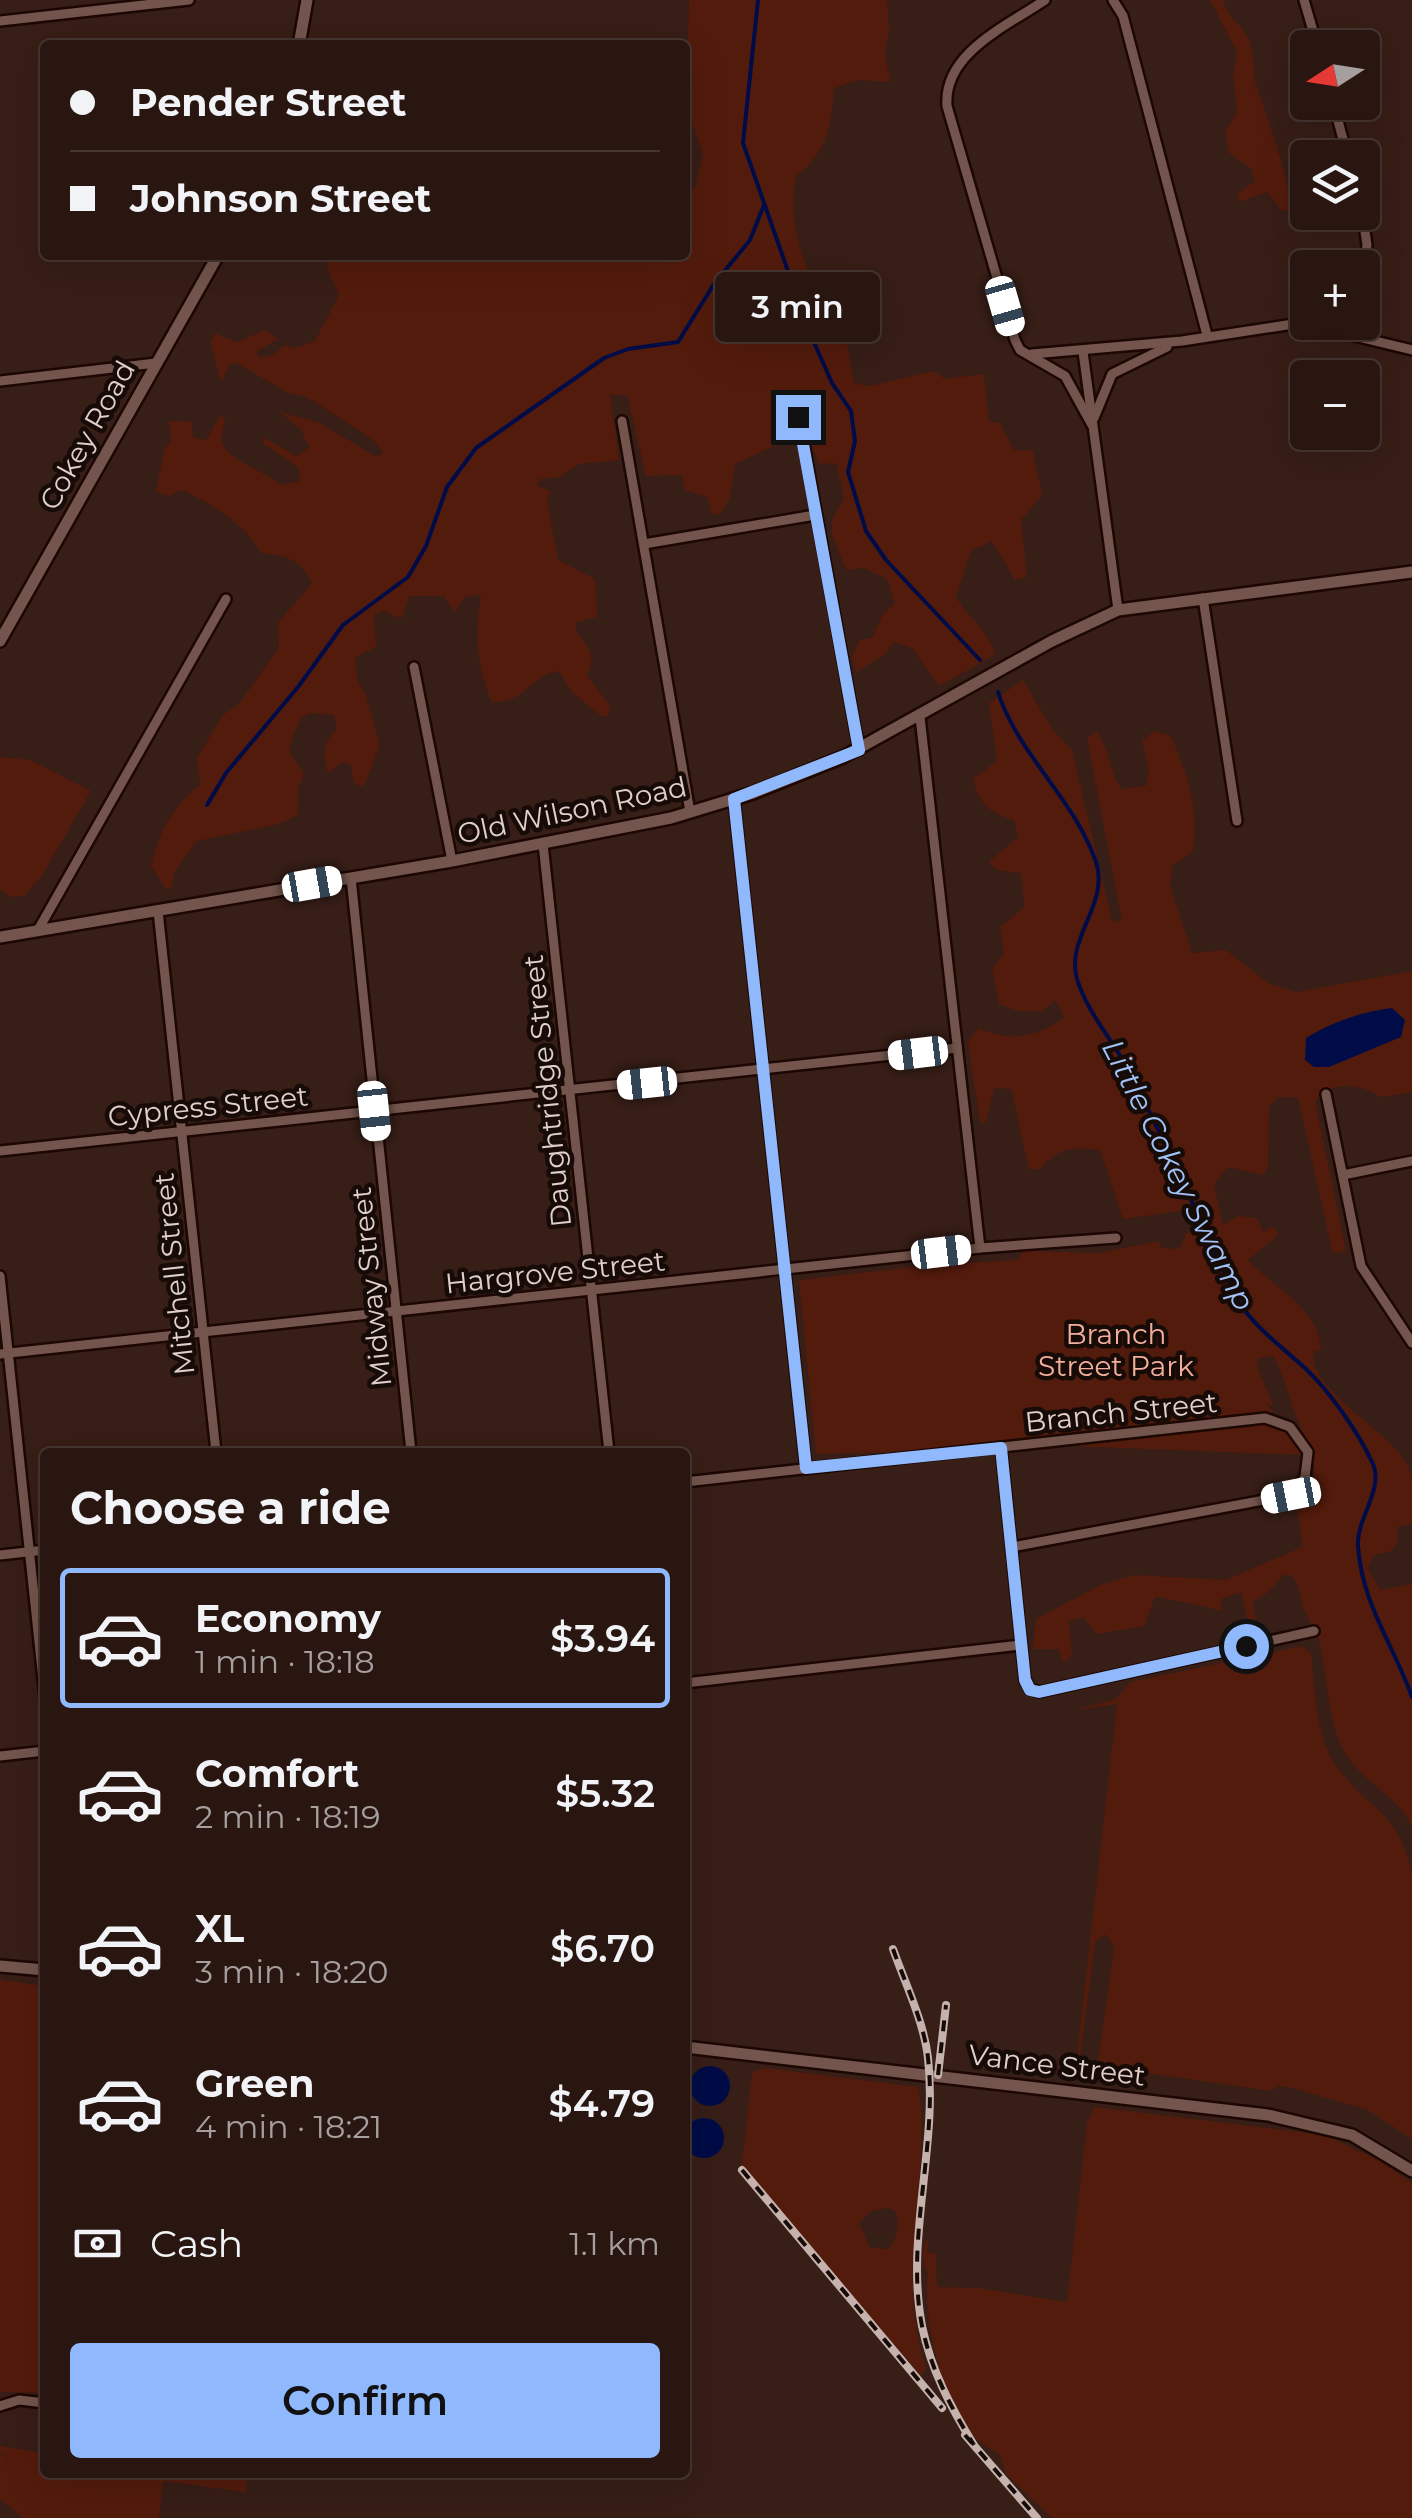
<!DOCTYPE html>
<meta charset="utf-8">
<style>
:root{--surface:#291611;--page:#35231f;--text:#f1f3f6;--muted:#a59f9f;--line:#453531;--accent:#90b8fd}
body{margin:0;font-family:Montserrat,sans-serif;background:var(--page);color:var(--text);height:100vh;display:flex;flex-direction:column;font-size:38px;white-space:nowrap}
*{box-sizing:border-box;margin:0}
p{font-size:32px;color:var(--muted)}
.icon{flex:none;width:55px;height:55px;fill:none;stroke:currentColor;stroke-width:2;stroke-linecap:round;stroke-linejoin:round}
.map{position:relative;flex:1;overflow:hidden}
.panel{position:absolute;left:40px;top:1448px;width:650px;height:1030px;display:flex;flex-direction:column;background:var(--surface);border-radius:10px;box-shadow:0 10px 40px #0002,0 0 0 2px var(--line)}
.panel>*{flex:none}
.hud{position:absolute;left:40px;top:40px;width:650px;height:220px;border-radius:10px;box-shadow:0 10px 40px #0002,0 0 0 2px var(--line);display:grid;align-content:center;height:220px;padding:0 30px;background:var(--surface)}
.needle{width:65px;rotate:258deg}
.tools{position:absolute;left:1290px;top:30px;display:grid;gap:20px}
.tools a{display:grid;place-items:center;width:90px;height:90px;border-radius:10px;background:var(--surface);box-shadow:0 10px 40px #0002,0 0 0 2px var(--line);font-size:50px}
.end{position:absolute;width:45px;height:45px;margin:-22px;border:12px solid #90b8fd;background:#111;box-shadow:0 0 0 5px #111}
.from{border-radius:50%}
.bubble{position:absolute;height:70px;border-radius:10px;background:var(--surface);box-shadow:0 10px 40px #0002,0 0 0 2px var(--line);font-size:32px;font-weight:600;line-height:70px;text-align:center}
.car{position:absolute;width:30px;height:60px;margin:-30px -15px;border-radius:12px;box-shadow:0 0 8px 2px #0007;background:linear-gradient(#fff 24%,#345 0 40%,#fff 0 76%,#345 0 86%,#fff 0)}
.hud b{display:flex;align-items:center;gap:35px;height:95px;font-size:38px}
.hud b+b{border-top:2px solid var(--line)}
.hud i{width:25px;height:25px;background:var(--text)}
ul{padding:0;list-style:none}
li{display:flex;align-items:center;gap:30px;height:140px;margin:0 20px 15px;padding:0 10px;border:5px solid transparent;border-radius:10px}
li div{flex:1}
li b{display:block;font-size:38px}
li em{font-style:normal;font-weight:600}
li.current{border-color:var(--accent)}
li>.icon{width:90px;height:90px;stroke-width:1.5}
h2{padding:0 30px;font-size:45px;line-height:120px}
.pay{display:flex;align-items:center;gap:25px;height:110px;padding:0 30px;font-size:38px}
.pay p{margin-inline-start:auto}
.cta{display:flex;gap:20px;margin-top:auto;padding:20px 30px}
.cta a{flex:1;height:115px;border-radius:10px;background:var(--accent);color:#111;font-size:40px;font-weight:600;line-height:115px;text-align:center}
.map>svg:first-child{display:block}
.green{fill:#531b0c;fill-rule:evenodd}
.water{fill:#000c47}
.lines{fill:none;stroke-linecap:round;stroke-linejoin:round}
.stream{stroke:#000c47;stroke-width:4}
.minor-casing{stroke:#1d0703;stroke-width:14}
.tertiary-casing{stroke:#1d0703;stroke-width:16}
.minor{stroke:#73554d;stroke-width:9}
.tertiary{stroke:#73554d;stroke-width:11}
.rail-casing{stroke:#c5b2ad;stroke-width:8}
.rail{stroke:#170b08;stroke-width:4;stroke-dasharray:11;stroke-linecap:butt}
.route{stroke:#90b8fd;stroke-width:12}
.labels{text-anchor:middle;stroke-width:9;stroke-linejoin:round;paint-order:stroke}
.street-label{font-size:28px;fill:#e1cfca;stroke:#170b08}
.park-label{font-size:28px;fill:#f3af9c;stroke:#170b08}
.water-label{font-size:30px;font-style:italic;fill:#a1c1f7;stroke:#170b08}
</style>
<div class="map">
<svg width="1412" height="2518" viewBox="0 0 1412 2518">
<rect width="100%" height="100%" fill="#371e17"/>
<g class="green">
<path d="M 689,0 L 887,0 L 889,30 L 885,53 L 890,82 L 859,80 L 834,88 C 831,126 828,152 796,176 C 787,218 802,264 823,301 L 838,304 L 852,294 L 863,299 L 867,321 L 845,329 L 854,383 L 870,386 L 933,371 L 945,379 L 984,374 L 989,422 L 1000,423 L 1014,450 L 1033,451 L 1042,495 L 1021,520 L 1027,577 L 1015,580 L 992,541 L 971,551 L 956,597 C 969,620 988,628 995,655 L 939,686 L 912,648 L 894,642 L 884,655 L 856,672 L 852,656 L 860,640 L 872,638 L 883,614 L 895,603 L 887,579 L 863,568 L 846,570 L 832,535 L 832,520 L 844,498 L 836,463 L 819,464 L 797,409 L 788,409 L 787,440 L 735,464 L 730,498 L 721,513 L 712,515 L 707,497 L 685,490 L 681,475 L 646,476 L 627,395 L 610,395 L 619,460 L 579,464 L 560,477 L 540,479 L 537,485 L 550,491 L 547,501 L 558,560 L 595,579 L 597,617 L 577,622 L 575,630 C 587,647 598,653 587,675 L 610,706 L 608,716 L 602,717 L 572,692 L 559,671 C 534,673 523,705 492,702 C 476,667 475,633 481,595 L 465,597 L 454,612 L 444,596 L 410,596 L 401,619 L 384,610 L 374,615 L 376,647 L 355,658 L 357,679 L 366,696 L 380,745 L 364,787 L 354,783 L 351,765 L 341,762 L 328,774 C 323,754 321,744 337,729 L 334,715 L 311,713 L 301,718 C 287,753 284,745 304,773 L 298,790 L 298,815 L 279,824 L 197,841 L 174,872 L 172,889 L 165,888 L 151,866 C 159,832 172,806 200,785 L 197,758 L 223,715 L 239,704 L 279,647 L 278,623 L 312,583 C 300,558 286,556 261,553 C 246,525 210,502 181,490 L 169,496 L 156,492 L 164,450 L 171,441 L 169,421 L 191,421 L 193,437 L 206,440 L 220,416 L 225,418 C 225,424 221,436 222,442 C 227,460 266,472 282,485 L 300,481 L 299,468 L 264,444 L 263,437 L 297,456 L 309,447 L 301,430 L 280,412 L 318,422 L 377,457 L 383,452 L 373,440 L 307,397 L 288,393 L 237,363 L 230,364 L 221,382 L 210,342 L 215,333 L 236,342 L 266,330 L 278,339 L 257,351 L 258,357 L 271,356 L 285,345 L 295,348 L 315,341 L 339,295 L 327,267 L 328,255 L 685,255 L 685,199 L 696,185 L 703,155 L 686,104 Z"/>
<path d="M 1210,0 L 1223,0 C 1228,19 1240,22 1248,38 C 1254,49 1253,70 1256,83 C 1264,111 1295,189 1287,210 L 1282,211 L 1267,192 L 1239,202 L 1237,194 L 1255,181 L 1252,169 L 1229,153 L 1225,133 L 1237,112 L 1233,75 L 1237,52 Z"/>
<path d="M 1023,680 L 1053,730 L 1072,750 L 1112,920 L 1122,922 L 1087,738 L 1096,731 C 1110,749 1109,770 1121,789 L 1146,786 L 1149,770 L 1142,741 L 1154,731 L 1171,736 C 1188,776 1199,807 1193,851 L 1172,866 L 1170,887 L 1192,953 L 1226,950 L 1268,983 L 1296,992 L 1412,971 L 1412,1092 L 1380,1097 C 1360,1083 1331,1080 1315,1102 L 1346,1251 L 1333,1254 L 1298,1098 L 1278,1097 L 1269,1107 L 1268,1166 L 1263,1175 L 1228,1167 L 1214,1184 L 1223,1225 L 1238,1216 L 1257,1218 L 1263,1232 L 1274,1226 L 1278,1235 L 1248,1260 C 1274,1288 1321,1310 1321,1351 L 1314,1351 C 1306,1394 1402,1432 1412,1477 C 1412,1491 1412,1510 1412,1524 L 1397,1527 L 1398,1542 L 1391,1551 L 1374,1555 L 1368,1568 L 1380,1590 L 1412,1584 L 1412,1827 C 1398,1794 1356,1780 1341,1745 C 1326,1711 1328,1673 1318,1638 C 1315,1628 1308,1620 1304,1610 C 1299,1595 1302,1588 1291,1575 L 1283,1575 L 1270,1591 L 1253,1602 L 1256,1622 L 1248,1621 L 1241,1592 L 1221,1599 L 1221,1611 C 1217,1609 1162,1597 1155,1597 L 1144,1626 L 1097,1634 L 1083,1617 L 1069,1621 L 1072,1655 L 1064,1663 L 1058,1649 L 1033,1649 L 1036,1619 L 1100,1585 L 1134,1575 L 1226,1580 L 1302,1547 L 1298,1511 C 1327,1473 1312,1454 1296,1416 C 1288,1395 1284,1376 1273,1356 L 1259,1358 L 1256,1364 L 1274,1407 L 1265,1402 L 1304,1455 L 988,1443 L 951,1450 L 816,1454 L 799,1280 L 930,1265 L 1017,1260 L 1024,1251 L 1099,1253 L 1158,1241 L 1162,1248 L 1179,1249 L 1186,1234 L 1206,1221 L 1202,1208 L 1123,1219 L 1100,1150 C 1074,1147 1058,1147 1041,1169 L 1029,1169 L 1011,1089 L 994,1088 L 986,1122 L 980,1123 L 968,1042 L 979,1028 C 1013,1043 1034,1037 1064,1018 L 1056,1000 L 1042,1011 L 1017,1011 L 999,1004 L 992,969 L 1004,954 L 1000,927 L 1025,907 L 1021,873 L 997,870 L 989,862 L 1018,837 L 1014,820 C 990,814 978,803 973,779 L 997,761 L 989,703 Z"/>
<path d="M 0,757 L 30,760 L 91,791 L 41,877 L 24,896 L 10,897 L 0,889 Z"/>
<path d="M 1302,1646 L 1311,1653 C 1315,1689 1315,1737 1337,1767 C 1370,1812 1398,1810 1412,1873 L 1412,2139 L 1368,2110 L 1292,2088 L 1279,2086 L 1271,2091 L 1132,2071 L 1096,2077 L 1114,1947 L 1106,1934 L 1095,1942 L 1079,2066 L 1076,2064 L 1117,1704 L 1074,1710 L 1116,1699 L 1131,1682 Z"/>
<path d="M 0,1980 L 45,1986 L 45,2393 L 0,2392 Z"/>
<path d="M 765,2068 L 919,2087 C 931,2181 895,2277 926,2368 L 921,2376 L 742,2166 L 752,2072 ZM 888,2208 L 896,2211 C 900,2227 897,2236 889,2249 L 870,2248 L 859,2223 L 871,2211 Z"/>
<path d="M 1095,2107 L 1325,2135 L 1378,2160 L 1412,2183 L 1412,2518 L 1052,2518 L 1006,2474 L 1000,2455 C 994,2450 986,2447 980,2442 C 944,2412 921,2316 928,2273 C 922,2262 921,2247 929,2237 L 927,2252 L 936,2254 L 937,2287 L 978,2288 L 1067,2302 L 1087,2123 Z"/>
<path d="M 0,2446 L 45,2453 L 45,2472 L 201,2472 L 248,2477 L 246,2492 L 163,2481 L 159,2518 L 23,2518 L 0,2499 L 0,2454 L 8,2458 L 0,2452 Z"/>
</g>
<g class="water">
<path d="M 1392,1008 L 1405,1020 L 1401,1037 L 1329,1067 L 1314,1067 L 1305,1060 L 1306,1038 C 1330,1023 1363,1011 1392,1008 Z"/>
<circle cx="710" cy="2086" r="20"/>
<circle cx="704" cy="2138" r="20"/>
</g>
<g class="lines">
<g class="stream">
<path d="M 758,0 L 743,143 L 809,331 L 832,383 L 851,411 L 855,441 L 848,472 L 866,531 L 886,560 L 980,660"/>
<path d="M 998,692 C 1017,753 1075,800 1096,862 C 1110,904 1065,938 1077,979 C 1088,1015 1117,1045 1133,1078 C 1170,1153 1204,1229 1240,1304 C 1259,1331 1282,1347 1306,1369 C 1330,1392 1359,1433 1373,1464 C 1384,1490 1356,1519 1358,1546 C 1362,1604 1393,1644 1412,1697"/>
<path d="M 207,805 L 226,773 L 298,687 L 343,625 L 408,577 L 426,546 L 447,487 L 476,448 L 604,358 L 628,349 L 678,342 L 714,284 L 750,240 L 764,205"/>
</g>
<defs>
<g id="minor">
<path d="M 1045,0 C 1007,26 943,53 947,106 L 1015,340 L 1020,350 L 1065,376 L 1092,425"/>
<path d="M 1113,0 L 1123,16 L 1207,335"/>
<path d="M 1304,0 L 1318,48"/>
<path d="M 0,21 L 189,0"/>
<path d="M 1333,102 L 1348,158"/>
<path d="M 1362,211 L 1367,245 L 1362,293"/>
<path d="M 1083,352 L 1118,610"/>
<path d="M 1032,354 L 1182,341 L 1300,323 L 1412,350"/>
<path d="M 0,381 L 156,363"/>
<path d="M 799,417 L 859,750"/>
<path d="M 1094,418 L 1112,374 L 1167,347"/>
<path d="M 622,421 L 690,812"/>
<path d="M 644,544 L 815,515"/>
<path d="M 1203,598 L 1237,821"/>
<path d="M 414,667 L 452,861"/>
<path d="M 920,717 L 980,1248"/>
<path d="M 734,799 L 806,1468"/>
<path d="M 543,844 L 609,1452"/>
<path d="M 351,878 L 411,1452"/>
<path d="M 158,911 L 216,1452"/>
<path d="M 38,930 L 226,599"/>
<path d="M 1326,1094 L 1361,1266 L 1412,1343"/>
<path d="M 0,1151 L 957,1048"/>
<path d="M 1343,1175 L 1412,1161"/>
<path d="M 0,1276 L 45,1698"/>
<path d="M 0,1354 L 980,1248 L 1116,1238"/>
<path d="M 1001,1447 L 1025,1680 L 1030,1689 L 1039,1692 L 1314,1631"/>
<path d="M 685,1482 L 1265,1418 L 1290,1427 L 1308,1452 L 1305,1477 L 1291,1495 L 1012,1547"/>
<path d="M 0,1555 L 45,1550"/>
<path d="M 685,1683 L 1021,1645"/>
<path d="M 0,1756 L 45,1751"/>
<path d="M 0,2406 L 19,2400 L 45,2403"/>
</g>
<g id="tertiary">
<path d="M 299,45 L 307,0"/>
<path d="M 0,641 L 218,255"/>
<path d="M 0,937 L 452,861 L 671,818 L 753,793 L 843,757 L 1052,641 L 1118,610 L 1412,572"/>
<path d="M 0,1966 L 45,1970"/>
<path d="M 685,2047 L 1268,2115 L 1352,2135 L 1412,2171"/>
</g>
</defs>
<use href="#minor" class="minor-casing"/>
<use href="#tertiary" class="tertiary-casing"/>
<use href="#minor" class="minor"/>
<use href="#tertiary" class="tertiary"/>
<defs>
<g id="rail">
<path d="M 893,1949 C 905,1983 924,2022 928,2058 C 938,2147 905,2238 922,2326 C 931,2370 951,2408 974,2445"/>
<path d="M 938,2075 L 946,2005"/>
<path d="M 742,2170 L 942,2408"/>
<path d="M 965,2435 L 1037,2518"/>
</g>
</defs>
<use href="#rail" class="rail-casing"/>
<use href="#rail" class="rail"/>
</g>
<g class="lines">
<path class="route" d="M 798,417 L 859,750 L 734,799 L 806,1468 L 1001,1448 L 1025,1680 L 1030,1690 L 1039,1692 L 1246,1646"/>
</g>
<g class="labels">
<g class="street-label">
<text transform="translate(87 435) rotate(-61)" y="10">Cokey Road</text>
<text transform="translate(572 810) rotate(-12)" y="10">Old Wilson Road</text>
<text transform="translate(547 1091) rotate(-96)" y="10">Daughtridge Street</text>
<text transform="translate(208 1106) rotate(-6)" y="10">Cypress Street</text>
<text transform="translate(555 1272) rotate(-6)" y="10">Hargrove Street</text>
<text transform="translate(174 1274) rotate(-96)" y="10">Mitchell Street</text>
<text transform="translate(371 1287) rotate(-96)" y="10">Midway Street</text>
<text transform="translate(1121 1412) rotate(-6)" y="10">Branch Street</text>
<text transform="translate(1057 2065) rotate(7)" y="10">Vance Street</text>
</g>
<g class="park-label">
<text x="1116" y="1344">Branch<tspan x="1116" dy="32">Street Park</tspan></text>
</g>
<g class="water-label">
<text transform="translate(1178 1175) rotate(63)" y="10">Little Cokey Swamp</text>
</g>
</g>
</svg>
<div class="tools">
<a><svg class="needle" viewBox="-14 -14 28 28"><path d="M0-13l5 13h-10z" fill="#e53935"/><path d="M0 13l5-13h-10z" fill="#a59f9f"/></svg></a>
<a><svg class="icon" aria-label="layers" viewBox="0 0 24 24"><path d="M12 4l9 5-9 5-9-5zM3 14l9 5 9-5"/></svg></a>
<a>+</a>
<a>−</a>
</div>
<i class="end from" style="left:1246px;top:1646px"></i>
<i class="end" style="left:798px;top:417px"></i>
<div class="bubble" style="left:715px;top:272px;width:165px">3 min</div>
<i class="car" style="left:1005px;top:306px;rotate:164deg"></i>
<i class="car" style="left:312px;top:884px;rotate:80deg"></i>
<i class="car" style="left:918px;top:1053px;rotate:263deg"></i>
<i class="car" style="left:647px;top:1083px;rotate:264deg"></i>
<i class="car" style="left:374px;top:1111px;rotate:174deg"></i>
<i class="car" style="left:941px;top:1252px;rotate:83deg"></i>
<i class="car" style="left:1291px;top:1495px;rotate:259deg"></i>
<div class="hud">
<b><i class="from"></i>Pender Street</b>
<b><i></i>Johnson Street</b>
</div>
<section class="panel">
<h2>Choose a ride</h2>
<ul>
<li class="current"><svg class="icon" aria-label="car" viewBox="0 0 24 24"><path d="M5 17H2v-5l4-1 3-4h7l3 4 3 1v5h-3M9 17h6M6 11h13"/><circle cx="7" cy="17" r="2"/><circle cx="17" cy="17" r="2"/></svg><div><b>Economy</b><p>1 min · 18:18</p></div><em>$3.94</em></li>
<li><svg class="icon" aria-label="car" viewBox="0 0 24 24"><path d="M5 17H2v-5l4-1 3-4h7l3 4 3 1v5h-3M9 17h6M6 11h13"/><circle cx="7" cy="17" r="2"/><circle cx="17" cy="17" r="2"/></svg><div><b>Comfort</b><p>2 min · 18:19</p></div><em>$5.32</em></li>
<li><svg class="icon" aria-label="car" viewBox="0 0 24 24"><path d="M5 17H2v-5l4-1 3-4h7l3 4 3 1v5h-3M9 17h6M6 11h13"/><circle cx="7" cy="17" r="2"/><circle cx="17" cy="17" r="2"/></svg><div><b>XL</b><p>3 min · 18:20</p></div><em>$6.70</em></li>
<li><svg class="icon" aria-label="car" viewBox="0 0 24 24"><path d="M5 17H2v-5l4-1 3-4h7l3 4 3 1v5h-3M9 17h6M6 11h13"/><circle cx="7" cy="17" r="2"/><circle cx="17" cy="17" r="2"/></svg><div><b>Green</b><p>4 min · 18:21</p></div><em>$4.79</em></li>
</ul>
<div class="pay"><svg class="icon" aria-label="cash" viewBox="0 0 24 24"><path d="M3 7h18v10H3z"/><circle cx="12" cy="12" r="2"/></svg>Cash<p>1.1 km</p></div>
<div class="cta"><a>Confirm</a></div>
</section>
</div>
